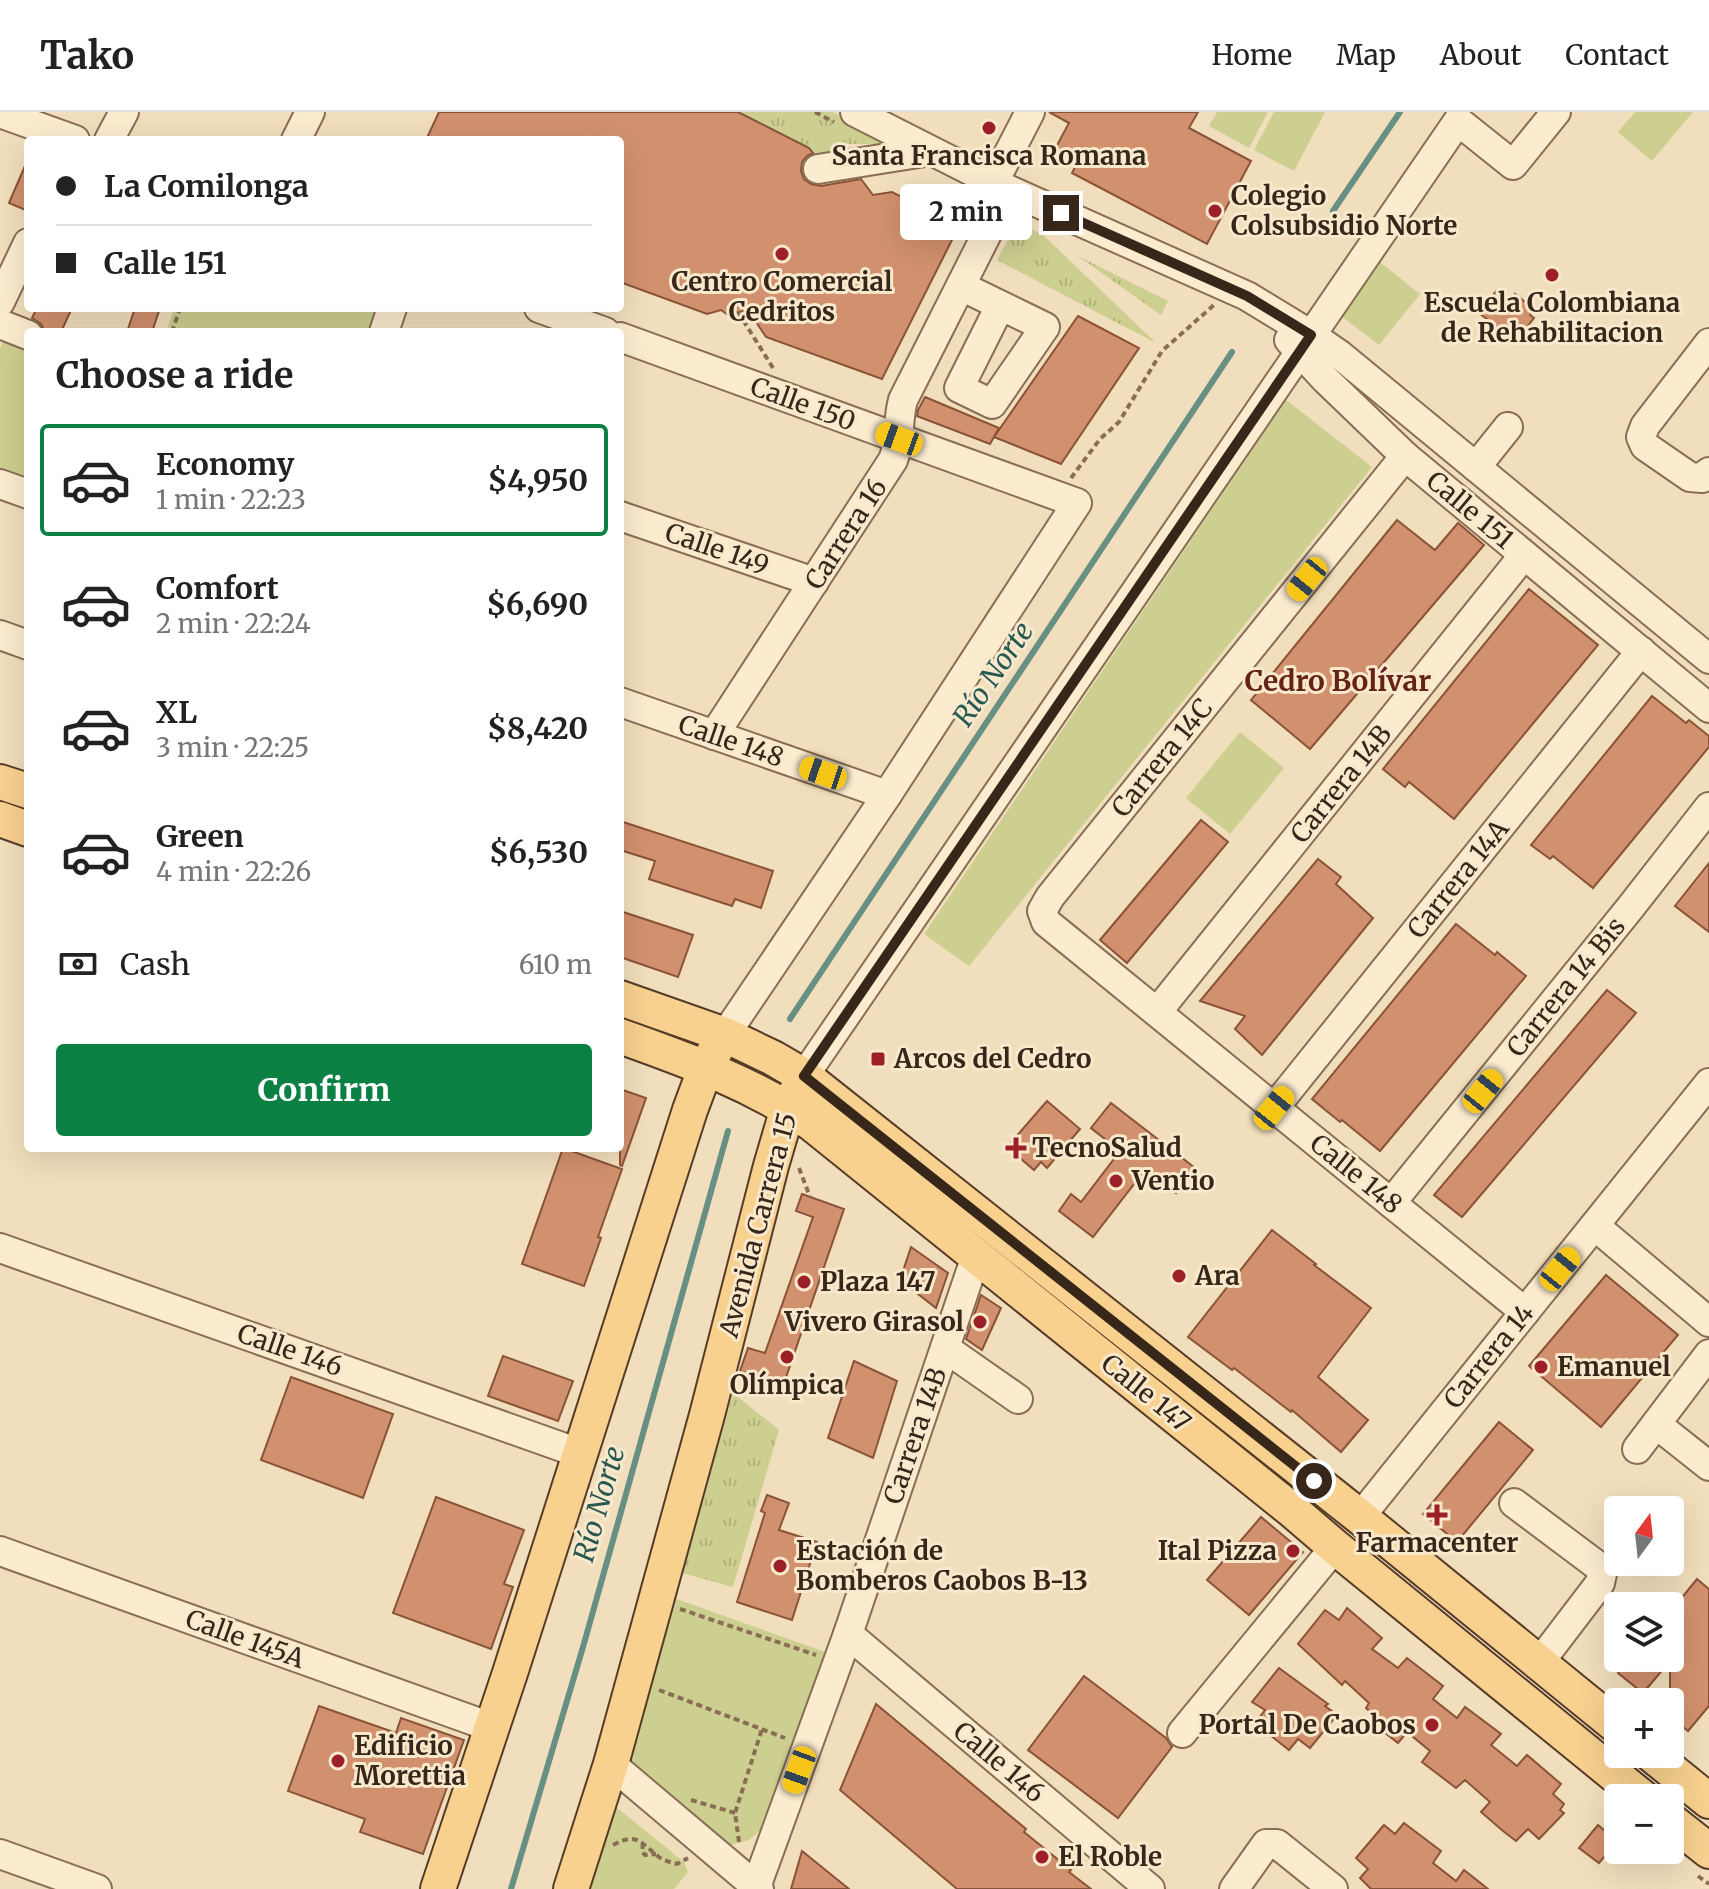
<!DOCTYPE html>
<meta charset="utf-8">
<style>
:root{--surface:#fff;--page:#f6f6f6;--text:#222;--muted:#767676;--line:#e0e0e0;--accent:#0b8043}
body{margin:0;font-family:Merriweather,serif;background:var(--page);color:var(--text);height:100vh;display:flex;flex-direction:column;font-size:30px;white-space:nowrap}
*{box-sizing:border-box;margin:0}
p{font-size:26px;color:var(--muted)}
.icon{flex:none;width:44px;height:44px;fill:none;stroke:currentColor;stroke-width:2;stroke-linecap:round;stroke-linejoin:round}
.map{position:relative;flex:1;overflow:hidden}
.drawer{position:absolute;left:24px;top:216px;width:600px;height:824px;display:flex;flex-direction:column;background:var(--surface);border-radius:8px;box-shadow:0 8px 32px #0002}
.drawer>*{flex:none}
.top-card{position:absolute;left:24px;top:24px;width:600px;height:176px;border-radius:8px;box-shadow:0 8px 32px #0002;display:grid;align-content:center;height:176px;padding:0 32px;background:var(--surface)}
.needle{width:52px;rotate:15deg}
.tools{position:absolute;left:1604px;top:1384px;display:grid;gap:16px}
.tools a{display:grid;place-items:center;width:80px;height:80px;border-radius:8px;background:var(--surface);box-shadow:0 8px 32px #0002;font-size:40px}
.end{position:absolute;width:36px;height:36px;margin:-18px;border:10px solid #37261a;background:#fff;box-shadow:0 0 0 4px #fff}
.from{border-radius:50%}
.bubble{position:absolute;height:56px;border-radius:8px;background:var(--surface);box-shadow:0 8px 32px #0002;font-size:26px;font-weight:700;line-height:56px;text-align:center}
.car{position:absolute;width:24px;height:48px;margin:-24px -12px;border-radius:10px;box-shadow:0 0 6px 2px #0007;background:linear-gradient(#f5c518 24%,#345 0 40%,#f5c518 0 76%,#345 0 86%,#f5c518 0)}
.top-card b{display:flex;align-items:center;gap:28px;height:76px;font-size:30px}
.top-card b+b{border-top:2px solid var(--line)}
.top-card i{width:20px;height:20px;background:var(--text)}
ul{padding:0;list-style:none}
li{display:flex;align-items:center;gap:24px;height:112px;margin:0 16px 12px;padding:0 16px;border:4px solid transparent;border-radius:8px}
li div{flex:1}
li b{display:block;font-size:30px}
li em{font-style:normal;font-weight:700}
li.on{border-color:var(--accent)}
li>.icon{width:72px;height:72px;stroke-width:1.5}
h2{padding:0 32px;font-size:36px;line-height:96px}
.pay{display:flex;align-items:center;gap:20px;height:88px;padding:0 32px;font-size:30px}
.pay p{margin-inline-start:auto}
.cta{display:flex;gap:16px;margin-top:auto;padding:16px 32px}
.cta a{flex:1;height:92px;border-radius:8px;background:var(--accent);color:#fff;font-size:32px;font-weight:700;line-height:92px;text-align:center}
header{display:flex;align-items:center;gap:48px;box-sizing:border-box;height:112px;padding:0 40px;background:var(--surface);border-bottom:2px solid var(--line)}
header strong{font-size:38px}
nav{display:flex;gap:44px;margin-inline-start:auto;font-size:28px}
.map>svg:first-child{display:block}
.grass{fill:url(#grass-tufts)}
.green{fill:#cccf8f}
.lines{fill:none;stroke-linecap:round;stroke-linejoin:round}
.stream{stroke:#678f83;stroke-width:6}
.building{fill:#d2916e;stroke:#8a5338;stroke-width:2}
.minor-casing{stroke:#896d54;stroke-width:32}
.major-casing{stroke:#563b29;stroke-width:38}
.path{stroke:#896d54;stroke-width:4;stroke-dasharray:6 4;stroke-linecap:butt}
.minor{stroke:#fbebcf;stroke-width:28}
.major{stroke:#f8d18f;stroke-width:34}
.route{stroke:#37261a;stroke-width:10}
.poi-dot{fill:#9d2029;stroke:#f8e8cc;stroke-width:3}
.labels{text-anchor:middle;stroke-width:6;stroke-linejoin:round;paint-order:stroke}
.poi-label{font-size:26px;font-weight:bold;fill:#37261a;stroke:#f8e8cc;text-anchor:start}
.street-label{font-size:26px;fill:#37261a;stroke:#f8e8cc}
.water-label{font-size:28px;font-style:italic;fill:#285852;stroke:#f8e8cc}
.neighbourhood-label{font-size:28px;font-weight:bold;fill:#672216;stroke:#f8e8cc}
</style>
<header>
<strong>Tako</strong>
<nav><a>Home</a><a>Map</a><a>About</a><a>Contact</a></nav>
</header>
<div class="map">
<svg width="1709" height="1777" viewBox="0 0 1709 1777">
<defs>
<pattern id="grass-tufts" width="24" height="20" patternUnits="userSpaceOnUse" patternTransform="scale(2)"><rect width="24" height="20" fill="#cccf8f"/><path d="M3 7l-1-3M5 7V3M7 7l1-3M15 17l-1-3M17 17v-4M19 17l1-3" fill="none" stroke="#b0b27b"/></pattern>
</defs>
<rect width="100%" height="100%" fill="#f1debc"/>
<g class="grass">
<path d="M 738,0 L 833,0 L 897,32 L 844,32 L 846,39 L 816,45 L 809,36 Z"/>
<path d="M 1017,111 L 1042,122 L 1156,231 L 997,148 Z"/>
<path d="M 1078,144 L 1168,189 L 1161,203 Z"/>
<path d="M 733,1281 L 779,1318 L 733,1475 L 682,1461 Z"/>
</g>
<g class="green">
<path d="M 1217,0 L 1268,0 L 1249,36 L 1209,14 Z"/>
<path d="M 1274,0 L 1325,0 L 1294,59 L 1254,38 Z"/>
<path d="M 1635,0 L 1693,0 L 1652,49 L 1618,20 Z"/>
<path d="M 1381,151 L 1420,182 L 1379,233 L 1340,203 Z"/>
<path d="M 174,196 L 379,196 L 371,220 L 166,220 Z"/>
<path d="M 6,222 L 28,230 L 28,369 L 0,359 L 0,236 Z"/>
<path d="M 1286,288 L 1372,355 L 969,854 L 924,822 Z"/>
<path d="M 1240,620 L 1284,656 L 1230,722 L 1186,686 Z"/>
<path d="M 674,1486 L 825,1540 L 765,1714 L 749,1728 L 731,1733 L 628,1646 Z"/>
<path d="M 612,1692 L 684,1750 L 688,1760 L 674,1777 L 587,1777 Z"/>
</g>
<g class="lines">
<g class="stream">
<path d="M 1333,99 L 1400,0"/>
<path d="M 790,907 L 1232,240"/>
<path d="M 511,1777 L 583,1535 L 728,1019"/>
</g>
</g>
<g class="building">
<path d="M 439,0 L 738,0 L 809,36 L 813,41 L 807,44 L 802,50 L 801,59 L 804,67 L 811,72 L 821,74 L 861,67 L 873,83 L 892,80 L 959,114 L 882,267 L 766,225 L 748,198 L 728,203 L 721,198 L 707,202 L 620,170 L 620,28 L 426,28 Z"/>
<path d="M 1049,0 L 1198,0 L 1189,16 L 1251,49 L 1207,132 L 1072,61 L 1078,49 L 1055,37 L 1069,11 Z"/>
<path d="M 28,47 L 28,99 L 9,91 Z"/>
<path d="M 1497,178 L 1510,188 L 1515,182 L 1534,197 L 1530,203 L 1534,206 L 1516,229 L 1479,201 Z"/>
<path d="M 37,196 L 72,196 L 61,220 L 45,220 L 41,212 L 32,206 Z"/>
<path d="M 135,196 L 160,196 L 152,220 L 127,220 Z"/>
<path d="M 1078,204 L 1139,236 L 1061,352 L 994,325 Z"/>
<path d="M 925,285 L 999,316 L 990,332 L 917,304 L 918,298 Z"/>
<path d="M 1397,408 L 1435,438 L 1458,411 L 1484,433 L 1310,637 L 1251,588 Z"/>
<path d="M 1529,477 L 1598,533 L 1454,707 L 1409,670 L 1405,675 L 1383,657 Z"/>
<path d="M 1652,584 L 1686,611 L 1689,608 L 1709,624 L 1709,635 L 1593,776 L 1553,744 L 1550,747 L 1531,733 Z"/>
<path d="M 1201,708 L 1228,730 L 1127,851 L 1100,828 Z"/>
<path d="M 620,709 L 773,759 L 761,796 L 735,787 L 732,794 L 649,767 L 655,749 L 620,738 Z"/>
<path d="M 1318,747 L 1341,765 L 1336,772 L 1373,806 L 1262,943 L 1235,917 L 1245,904 L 1200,889 Z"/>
<path d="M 1709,751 L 1709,820 L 1675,794 Z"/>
<path d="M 620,799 L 693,823 L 678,865 L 620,845 Z"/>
<path d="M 1456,812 L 1495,843 L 1497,840 L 1526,864 L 1380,1039 L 1342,1008 L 1340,1010 L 1312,987 Z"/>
<path d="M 1607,878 L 1636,901 L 1462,1105 L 1434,1083 Z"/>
<path d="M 620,977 L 646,986 L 622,1054 L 620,1053 Z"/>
<path d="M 1047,989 L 1080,1017 L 1047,1056 L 1041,1050 L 1034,1058 L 1007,1035 Z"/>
<path d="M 1111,991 L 1195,1056 L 1176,1081 L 1145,1058 L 1093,1125 L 1059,1099 L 1071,1082 L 1081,1090 L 1120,1039 L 1091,1016 Z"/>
<path d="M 563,1036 L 622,1057 L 598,1125 L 601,1126 L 584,1174 L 522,1152 Z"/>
<path d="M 802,1082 L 844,1097 L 783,1274 L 740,1259 L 748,1236 L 765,1241 L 813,1105 L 796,1099 Z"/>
<path d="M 1272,1118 L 1316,1152 L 1314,1153 L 1371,1196 L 1318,1265 L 1368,1308 L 1341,1340 L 1292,1298 L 1291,1300 L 1234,1256 L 1232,1258 L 1188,1225 Z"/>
<path d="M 911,1135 L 948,1161 L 936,1196 L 900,1168 Z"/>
<path d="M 1606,1163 L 1678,1223 L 1601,1315 L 1529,1254 Z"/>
<path d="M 981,1183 L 1001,1196 L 982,1238 L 966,1227 Z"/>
<path d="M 503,1244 L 573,1269 L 558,1309 L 488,1284 Z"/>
<path d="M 854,1249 L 897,1269 L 873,1346 L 828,1326 Z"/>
<path d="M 291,1265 L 393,1302 L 363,1386 L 261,1348 Z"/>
<path d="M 1499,1310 L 1533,1338 L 1457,1430 L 1423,1402 Z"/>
<path d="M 767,1383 L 789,1391 L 779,1418 L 817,1430 L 792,1508 L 737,1490 L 765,1401 L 761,1399 Z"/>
<path d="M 436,1385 L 524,1418 L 504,1472 L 513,1475 L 491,1537 L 393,1501 Z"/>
<path d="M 1261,1405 L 1303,1440 L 1249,1503 L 1207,1468 Z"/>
<path d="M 1697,1467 L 1709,1477 L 1709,1594 L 1688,1619 L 1670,1604 L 1670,1549 L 1643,1581 L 1618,1561 L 1631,1546 L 1670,1546 L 1670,1500 Z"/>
<path d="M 1347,1496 L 1382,1526 L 1372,1537 L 1398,1556 L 1407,1546 L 1443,1574 L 1433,1587 L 1457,1606 L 1465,1595 L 1501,1622 L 1491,1633 L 1517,1654 L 1527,1643 L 1561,1672 L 1553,1682 L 1564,1692 L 1560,1698 L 1564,1701 L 1539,1727 L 1528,1717 L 1516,1729 L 1503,1719 L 1481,1700 L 1490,1690 L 1465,1668 L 1456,1676 L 1422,1650 L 1430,1639 L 1407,1620 L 1398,1631 L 1370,1609 L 1375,1604 L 1366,1596 L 1369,1591 L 1345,1569 L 1342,1573 L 1298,1532 L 1325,1498 L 1339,1508 Z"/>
<path d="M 1279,1556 L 1328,1592 L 1325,1594 L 1337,1603 L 1310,1636 L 1298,1627 L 1289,1638 L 1255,1611 L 1265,1598 L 1252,1590 Z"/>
<path d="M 1084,1564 L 1166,1626 L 1172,1635 L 1118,1706 L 1028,1638 Z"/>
<path d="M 876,1592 L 1026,1717 L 1024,1720 L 1071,1758 L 1069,1760 L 1091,1777 L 957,1777 L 840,1678 Z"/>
<path d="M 319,1594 L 396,1621 L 401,1606 L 464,1628 L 423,1742 L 360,1720 L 365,1707 L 288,1679 Z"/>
<path d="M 1404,1711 L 1441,1739 L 1433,1751 L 1456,1769 L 1464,1758 L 1488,1777 L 1371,1777 L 1360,1766 L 1368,1757 L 1356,1746 L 1384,1713 L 1395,1722 Z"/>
<path d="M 1598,1713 L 1617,1729 L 1599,1751 L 1579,1736 Z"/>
<path d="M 802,1739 L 849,1777 L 791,1777 Z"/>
</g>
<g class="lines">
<defs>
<g id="minor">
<path d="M 855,0 L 1009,78 L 1247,184 L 1311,223 L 1340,243 L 1709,547"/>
<path d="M 0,1 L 75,28"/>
<path d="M 109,28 L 124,0"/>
<path d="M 296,28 L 310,0"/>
<path d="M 818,57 L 931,39"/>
<path d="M 994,70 L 1030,0"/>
<path d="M 961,174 L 1045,215 L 992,292 L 959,276 L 1000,194"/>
<path d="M 0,190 L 28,131"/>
<path d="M 539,196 L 605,220"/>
<path d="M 0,212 L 28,223"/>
<path d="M 384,220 L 392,196"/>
<path d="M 620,225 L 1077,391 L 887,683 L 725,923"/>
<path d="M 1289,228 L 1325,267 L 1405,344 L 1709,596"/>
<path d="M 1709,231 L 1645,314 L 1641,325 L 1645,334 L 1690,365 L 1702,366 L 1709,360"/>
<path d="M 1405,344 L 1050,785 L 1042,799 L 1046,810 L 1525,1200"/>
<path d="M 1476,355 L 1508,315"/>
<path d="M 0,372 L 28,382"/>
<path d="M 620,404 L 814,470"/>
<path d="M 0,523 L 28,533"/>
<path d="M 620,590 L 887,683"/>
<path d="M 714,623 L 893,348 C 901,329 897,309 903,288 L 1009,78"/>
<path d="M 1157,900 L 1524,443"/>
<path d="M 804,964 L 1458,9 L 1513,53 L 1556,0"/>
<path d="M 1274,996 L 1641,539"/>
<path d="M 1391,1091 L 1630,796 L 1709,695"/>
<path d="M 1595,1114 L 1709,1210"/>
<path d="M 0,1136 L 579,1341"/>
<path d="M 945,1236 L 1018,1287"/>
<path d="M 1656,1312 L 1709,1354"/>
<path d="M 1637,1337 L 1709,1242"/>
<path d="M 1514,1391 L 1598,1454 L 1602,1462 L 1600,1471 L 1539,1551"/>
<path d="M 1360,1405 L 1709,971"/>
<path d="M 0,1439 L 491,1615"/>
<path d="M 848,1522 L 1150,1777"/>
<path d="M 1182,1621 L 1335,1435"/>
<path d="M 611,1652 L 759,1777"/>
<path d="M 0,1742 L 97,1777"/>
<path d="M 756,1775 L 848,1522 L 976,1144"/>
<path d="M 1234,1777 L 1266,1732 L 1277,1732 L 1333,1777"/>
</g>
<g id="major">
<path d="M 0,670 L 28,679"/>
<path d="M 0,707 L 28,717"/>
<path d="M 620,886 L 725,923 L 773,946 L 804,964 L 1360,1405 L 1618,1615"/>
<path d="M 620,924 C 690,949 748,970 811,1011 L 1293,1399 L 1335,1435 L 1643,1686"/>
<path d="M 1651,1642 L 1709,1689"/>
<path d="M 1670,1708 L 1709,1739"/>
<path d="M 438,1777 L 510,1561 L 690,998 L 706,955 L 716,937"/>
<path d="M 571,1777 L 611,1652 L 707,1303 L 771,1054 L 788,996 L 797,979"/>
</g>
</defs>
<use href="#minor" class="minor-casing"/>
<use href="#major" class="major-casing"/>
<g class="path">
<path d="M 815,0 L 834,10"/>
<path d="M 738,200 L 773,256"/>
<path d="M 172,220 L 180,196"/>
<path d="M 1071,366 L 1100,327 L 1119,310 L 1162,239 L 1214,193"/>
<path d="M 799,1056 L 810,1085"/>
<path d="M 680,1497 L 816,1543"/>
<path d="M 659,1578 L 785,1626"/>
<path d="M 691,1688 L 735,1701"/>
<path d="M 739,1730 L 735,1701 L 762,1617"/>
<path d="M 643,1731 L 642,1740 L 645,1743 L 656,1742"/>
<path d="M 613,1733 C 637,1720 640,1730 659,1745 C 664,1749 671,1750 677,1752 L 688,1746"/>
<path d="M 1698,1764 L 1709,1772"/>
</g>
<use href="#minor" class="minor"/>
<use href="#major" class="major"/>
</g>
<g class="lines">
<path class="route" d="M 1061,101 L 1247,184 L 1311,223 L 804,964 L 1314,1369"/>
</g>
<g class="poi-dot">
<circle cx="989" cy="16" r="8"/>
<circle cx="1215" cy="99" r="8"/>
<circle cx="782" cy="142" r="8"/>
<circle cx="1552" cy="163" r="8"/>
<rect x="870" y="939" width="16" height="16" rx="4"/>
<path d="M1012 1024h8v8h8v8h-8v8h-8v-8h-8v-8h8z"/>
<circle cx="1116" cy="1069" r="8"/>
<circle cx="1179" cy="1164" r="8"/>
<circle cx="804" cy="1170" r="8"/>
<circle cx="980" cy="1210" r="8"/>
<circle cx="787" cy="1245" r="8"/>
<circle cx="1541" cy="1255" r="8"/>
<path d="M1433 1391h8v8h8v8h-8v8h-8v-8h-8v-8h8z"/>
<circle cx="1293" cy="1439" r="8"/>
<circle cx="780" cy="1454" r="8"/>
<circle cx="1432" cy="1613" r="8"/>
<circle cx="338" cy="1649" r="8"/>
<circle cx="1042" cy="1745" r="8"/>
</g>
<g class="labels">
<g class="poi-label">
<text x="989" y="53" text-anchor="middle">Santa Francisca Romana</text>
<text x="1231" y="93">Colegio<tspan x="1231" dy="30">Colsubsidio Norte</tspan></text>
<text x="782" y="179" text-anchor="middle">Centro Comercial<tspan x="782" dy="30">Cedritos</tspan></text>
<text x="1552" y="200" text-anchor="middle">Escuela Colombiana<tspan x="1552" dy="30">de Rehabilitacion</tspan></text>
<text x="894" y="956">Arcos del Cedro</text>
<text x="1032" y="1045">TecnoSalud</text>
<text x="1132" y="1078">Ventio</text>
<text x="1195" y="1173">Ara</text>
<text x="820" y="1179">Plaza 147</text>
<text x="964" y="1219" text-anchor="end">Vivero Girasol</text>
<text x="1557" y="1264">Emanuel</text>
<text x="787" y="1282" text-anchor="middle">Olímpica</text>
<text x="1437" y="1440" text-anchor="middle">Farmacenter</text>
<text x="796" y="1448">Estación de<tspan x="796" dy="30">Bomberos Caobos B-13</tspan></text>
<text x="1277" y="1448" text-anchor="end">Ital Pizza</text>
<text x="1416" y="1622" text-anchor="end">Portal De Caobos</text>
<text x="354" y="1643">Edificio<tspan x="354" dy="30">Morettia</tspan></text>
<text x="1058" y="1754">El Roble</text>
</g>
<g class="street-label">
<text transform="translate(803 292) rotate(20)" y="9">Calle 150</text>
<text transform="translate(1470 398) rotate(40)" y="9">Calle 151</text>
<text transform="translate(846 422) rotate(-57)" y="9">Carrera 16</text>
<text transform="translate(717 437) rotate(19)" y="9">Calle 149</text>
<text transform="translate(731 629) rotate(19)" y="9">Calle 148</text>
<text transform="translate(1162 646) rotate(-51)" y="9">Carrera 14C</text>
<text transform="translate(1341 672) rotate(-51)" y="9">Carrera 14B</text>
<text transform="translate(1458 767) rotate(-51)" y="9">Carrera 14A</text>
<text transform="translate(1566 875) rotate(-51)" y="9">Carrera 14 Bis</text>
<text transform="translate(1356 1062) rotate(39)" y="9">Calle 148</text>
<text transform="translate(758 1113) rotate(-75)" y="9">Avenida Carrera 15</text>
<text transform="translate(290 1238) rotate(19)" y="9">Calle 146</text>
<text transform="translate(1489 1244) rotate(-51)" y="9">Carrera 14</text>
<text transform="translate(1146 1281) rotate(39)" y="9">Calle 147</text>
<text transform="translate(915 1324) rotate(-71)" y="9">Carrera 14B</text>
<text transform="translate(245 1527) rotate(20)" y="9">Calle 145A</text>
<text transform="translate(999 1650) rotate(40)" y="9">Calle 146</text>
</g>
<g class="water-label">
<text transform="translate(993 562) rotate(-56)" y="10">Río Norte</text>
<text transform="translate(599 1392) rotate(-74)" y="10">Río Norte</text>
</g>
<g class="neighbourhood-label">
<text x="1338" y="579">Cedro Bolívar</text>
</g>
</g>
</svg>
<div class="tools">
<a><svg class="needle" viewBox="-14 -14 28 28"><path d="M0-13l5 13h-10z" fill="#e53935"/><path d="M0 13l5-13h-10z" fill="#767676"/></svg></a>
<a><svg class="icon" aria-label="layers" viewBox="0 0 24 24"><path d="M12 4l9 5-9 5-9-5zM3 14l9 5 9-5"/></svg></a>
<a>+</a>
<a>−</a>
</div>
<i class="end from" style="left:1314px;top:1369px"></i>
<i class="end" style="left:1061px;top:101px"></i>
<div class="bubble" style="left:900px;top:72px;width:132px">2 min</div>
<i class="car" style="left:899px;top:327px;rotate:290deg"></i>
<i class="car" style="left:1307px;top:467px;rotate:219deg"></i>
<i class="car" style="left:823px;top:661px;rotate:289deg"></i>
<i class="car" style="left:1483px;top:979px;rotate:39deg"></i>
<i class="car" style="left:1274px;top:996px;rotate:39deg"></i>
<i class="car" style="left:1560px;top:1157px;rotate:39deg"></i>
<i class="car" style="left:799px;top:1658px;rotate:200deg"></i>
<div class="top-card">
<b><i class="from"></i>La Comilonga</b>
<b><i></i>Calle 151</b>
</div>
<section class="drawer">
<h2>Choose a ride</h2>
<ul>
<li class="on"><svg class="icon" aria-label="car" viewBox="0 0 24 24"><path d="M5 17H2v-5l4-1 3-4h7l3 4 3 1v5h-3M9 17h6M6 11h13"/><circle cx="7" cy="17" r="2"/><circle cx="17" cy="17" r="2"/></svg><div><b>Economy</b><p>1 min · 22:23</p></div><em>$4,950</em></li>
<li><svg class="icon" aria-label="car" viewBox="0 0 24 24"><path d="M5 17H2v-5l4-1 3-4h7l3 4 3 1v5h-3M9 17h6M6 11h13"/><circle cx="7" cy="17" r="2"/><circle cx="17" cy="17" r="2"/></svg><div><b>Comfort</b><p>2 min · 22:24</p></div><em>$6,690</em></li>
<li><svg class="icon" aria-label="car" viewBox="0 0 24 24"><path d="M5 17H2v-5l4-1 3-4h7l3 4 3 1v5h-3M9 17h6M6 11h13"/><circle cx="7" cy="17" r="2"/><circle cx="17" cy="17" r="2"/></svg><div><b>XL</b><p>3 min · 22:25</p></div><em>$8,420</em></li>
<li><svg class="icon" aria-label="car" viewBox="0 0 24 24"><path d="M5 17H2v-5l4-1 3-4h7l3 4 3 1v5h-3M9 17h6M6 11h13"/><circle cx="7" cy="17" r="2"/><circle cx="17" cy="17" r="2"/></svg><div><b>Green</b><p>4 min · 22:26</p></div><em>$6,530</em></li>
</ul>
<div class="pay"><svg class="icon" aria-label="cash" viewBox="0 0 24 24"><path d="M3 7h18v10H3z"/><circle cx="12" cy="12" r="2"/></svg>Cash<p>610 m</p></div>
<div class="cta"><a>Confirm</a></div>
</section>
</div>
